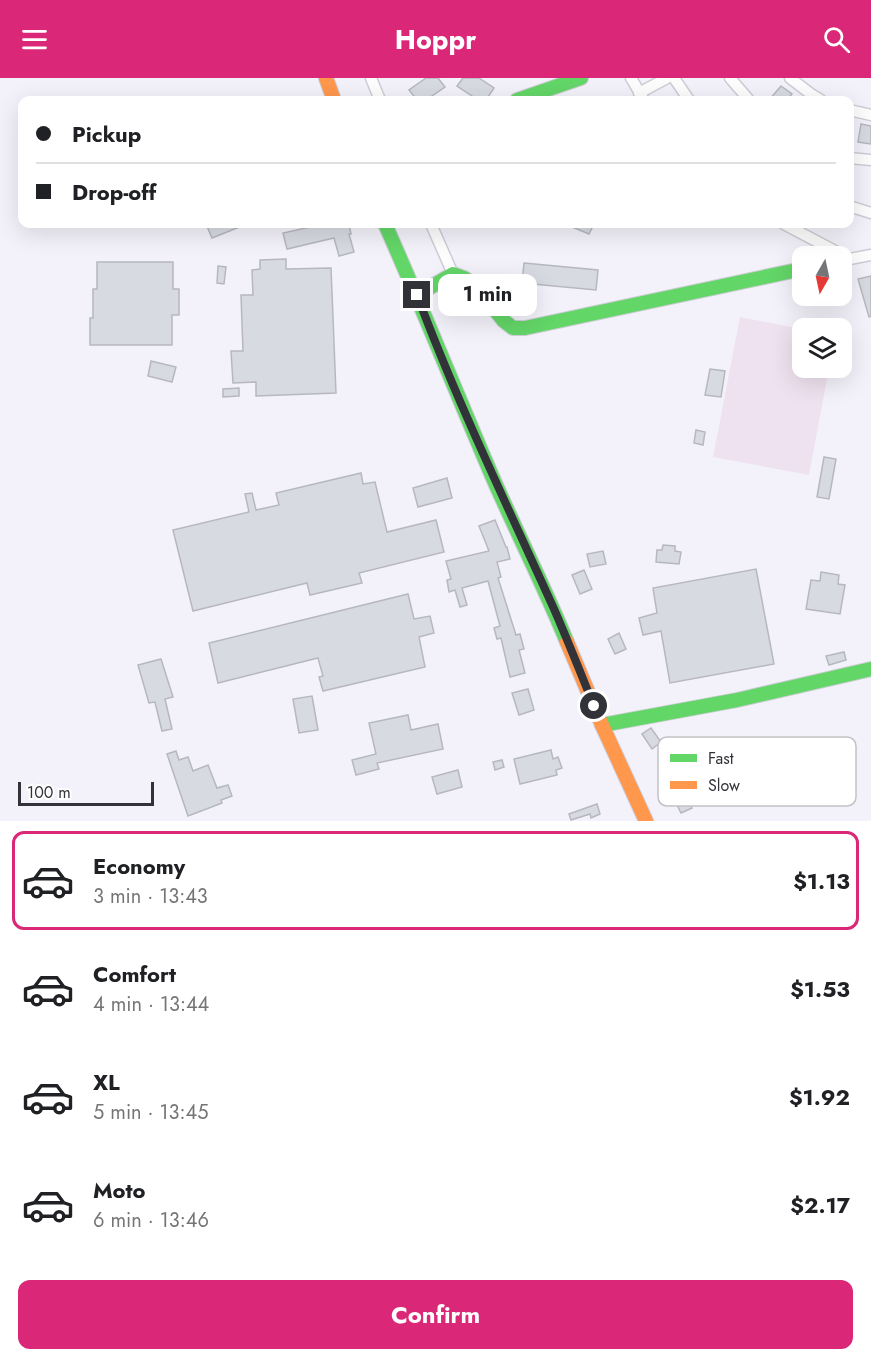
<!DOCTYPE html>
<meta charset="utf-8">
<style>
:root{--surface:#fff;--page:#f2f2f2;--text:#202124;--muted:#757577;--line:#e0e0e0;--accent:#db2777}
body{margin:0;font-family:Jost,sans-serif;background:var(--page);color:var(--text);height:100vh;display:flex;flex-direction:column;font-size:22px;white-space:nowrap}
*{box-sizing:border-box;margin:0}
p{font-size:20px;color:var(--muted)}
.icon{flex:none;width:33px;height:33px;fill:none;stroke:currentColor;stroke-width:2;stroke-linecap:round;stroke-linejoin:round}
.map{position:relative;height:743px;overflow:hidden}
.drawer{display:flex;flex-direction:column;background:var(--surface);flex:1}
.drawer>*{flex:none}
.hud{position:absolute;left:18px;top:18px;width:836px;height:132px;border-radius:12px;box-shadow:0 6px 24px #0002;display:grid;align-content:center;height:132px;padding:0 18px;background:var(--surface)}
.needle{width:39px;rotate:189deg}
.fabs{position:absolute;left:792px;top:168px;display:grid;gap:12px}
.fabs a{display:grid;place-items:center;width:60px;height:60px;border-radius:12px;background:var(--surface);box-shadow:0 6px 24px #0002;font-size:30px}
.scale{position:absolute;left:18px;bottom:15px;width:136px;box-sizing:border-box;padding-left:6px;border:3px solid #323239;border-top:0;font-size:16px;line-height:21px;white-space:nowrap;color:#323239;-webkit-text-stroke:4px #fff;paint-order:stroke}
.end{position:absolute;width:27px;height:27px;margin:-14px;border:8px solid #323239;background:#fff;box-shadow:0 0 0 3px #fff}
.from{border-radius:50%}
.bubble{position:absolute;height:42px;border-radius:12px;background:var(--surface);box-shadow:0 6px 24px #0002;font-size:20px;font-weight:700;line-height:42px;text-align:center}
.hud b{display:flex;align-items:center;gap:21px;height:57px;font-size:22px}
.hud b+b{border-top:2px solid var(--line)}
.hud i{width:15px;height:15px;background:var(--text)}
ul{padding:10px 0 0;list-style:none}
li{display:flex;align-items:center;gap:18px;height:99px;margin:0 12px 9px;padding:0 6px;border:3px solid transparent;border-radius:12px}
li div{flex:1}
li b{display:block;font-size:22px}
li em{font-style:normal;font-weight:700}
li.current{border-color:var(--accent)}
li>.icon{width:54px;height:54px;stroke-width:1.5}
.action{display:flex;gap:12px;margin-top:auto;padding:12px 18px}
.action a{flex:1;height:69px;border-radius:12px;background:var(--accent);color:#fff;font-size:24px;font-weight:700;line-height:69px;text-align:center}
header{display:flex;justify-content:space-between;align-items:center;height:78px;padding:0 18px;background:var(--accent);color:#fff;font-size:27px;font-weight:700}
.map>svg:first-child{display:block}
.green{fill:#efe2f0}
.building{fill:#d8dae2;stroke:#b7b8bf;stroke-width:1.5}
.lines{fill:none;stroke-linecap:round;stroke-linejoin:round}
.street-casing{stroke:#cecdd5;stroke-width:13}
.fast-casing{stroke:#cecdd5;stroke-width:16}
.slow-casing{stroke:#cecdd5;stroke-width:16}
.street{stroke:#fdfdfe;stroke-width:10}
.fast{stroke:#63d668;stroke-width:14}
.slow{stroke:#ff974d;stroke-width:14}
.route{stroke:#323239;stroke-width:8}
.key{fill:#fff;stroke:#c2c2c4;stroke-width:1.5}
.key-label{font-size:16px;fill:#323239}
</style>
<header><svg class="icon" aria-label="menu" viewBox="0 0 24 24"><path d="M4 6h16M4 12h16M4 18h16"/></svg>Hoppr<svg class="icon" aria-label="search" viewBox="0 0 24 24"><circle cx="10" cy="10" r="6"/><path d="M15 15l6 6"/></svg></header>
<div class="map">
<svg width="871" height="743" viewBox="0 0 871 743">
<rect width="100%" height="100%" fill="#f3f2fa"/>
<path class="green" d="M 740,239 L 802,251 L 802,290 L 829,290 L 809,397 L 713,379 Z"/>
<g class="building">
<path d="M 426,0 L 438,0 L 445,9 L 426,22 L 417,22 L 409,12 Z"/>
<path d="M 463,0 L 479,0 L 494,10 L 486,22 L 478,22 L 457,8 Z"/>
<path d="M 781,8 L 792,16 L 787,22 L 769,22 Z"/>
<path d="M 861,46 L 871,48 L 871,66 L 858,64 Z"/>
<path d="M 206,146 L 247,146 L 212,160 Z"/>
<path d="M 324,146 L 349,146 L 351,156 L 349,156 L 354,174 L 339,178 L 334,160 L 287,171 L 283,155 Z"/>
<path d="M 565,146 L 594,146 L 589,156 Z"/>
<path d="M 286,181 L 286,191 L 331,190 L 336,315 L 256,318 L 256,304 L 233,305 L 231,273 L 243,273 L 241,217 L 253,217 L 252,192 L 260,191 L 260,182 Z"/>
<path d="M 97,184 L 173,184 L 173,211 L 179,211 L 179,237 L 172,237 L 172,267 L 90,267 L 90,240 L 93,240 L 93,211 L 97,211 Z"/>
<path d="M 524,185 L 598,192 L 596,212 L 522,205 Z"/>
<path d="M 218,188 L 226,189 L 224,206 L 217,205 Z"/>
<path d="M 871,198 L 871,238 L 869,239 L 858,201 Z"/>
<path d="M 151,283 L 176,289 L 172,304 L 148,298 Z"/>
<path d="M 710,291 L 725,293 L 721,319 L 705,317 Z"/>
<path d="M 239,310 L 239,318 L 223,319 L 223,311 Z"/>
<path d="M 696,352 L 705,354 L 703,367 L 694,365 Z"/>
<path d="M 824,379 L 836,381 L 829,421 L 817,419 Z"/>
<path d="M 361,395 L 363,406 L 375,404 L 387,454 L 436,442 L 444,474 L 359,495 L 362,505 L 310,517 L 307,505 L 193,533 L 173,452 L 249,434 L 245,416 L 252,415 L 256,432 L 279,427 L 276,415 Z"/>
<path d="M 447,400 L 452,420 L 418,429 L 413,410 Z"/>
<path d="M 495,442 L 506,469 L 507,469 L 510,481 L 497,484 L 501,499 L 498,500 L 516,557 L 520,556 L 524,571 L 519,572 L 525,595 L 510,599 L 501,560 L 497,561 L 494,550 L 500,548 L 488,503 L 462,510 L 467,527 L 460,529 L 455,512 L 449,514 L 447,502 L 451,501 L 446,483 L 489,473 L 479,448 Z"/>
<path d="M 663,467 L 675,468 L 675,473 L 681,474 L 679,486 L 656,484 L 657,472 L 662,472 Z"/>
<path d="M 603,473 L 606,486 L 590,489 L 587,476 Z"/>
<path d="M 756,491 L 774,586 L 670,605 L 661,553 L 643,557 L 639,540 L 657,535 L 653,510 Z"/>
<path d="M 584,492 L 592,511 L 580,516 L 572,497 Z"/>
<path d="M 821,494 L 839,497 L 838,506 L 845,507 L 840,536 L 806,531 L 811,502 L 820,503 Z"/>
<path d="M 408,516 L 414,541 L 430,538 L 434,555 L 419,559 L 425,589 L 323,613 L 319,599 L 323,598 L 318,580 L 218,605 L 209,565 Z"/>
<path d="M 619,555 L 626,571 L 615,576 L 608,561 Z"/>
<path d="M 844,574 L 846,582 L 829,587 L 826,578 Z"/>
<path d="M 161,581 L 173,619 L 165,621 L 172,651 L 162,653 L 155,624 L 149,625 L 138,587 Z"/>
<path d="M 528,611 L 534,632 L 519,637 L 512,615 Z"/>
<path d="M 312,618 L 318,652 L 299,655 L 293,621 Z"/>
<path d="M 408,637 L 411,652 L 438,646 L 443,671 L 377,685 L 379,691 L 356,697 L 352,682 L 376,676 L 369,645 Z"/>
<path d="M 651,650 L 661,664 L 652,671 L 642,656 Z"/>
<path d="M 551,672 L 553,681 L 558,679 L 562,690 L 556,692 L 557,697 L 520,706 L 514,681 Z"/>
<path d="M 176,673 L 179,682 L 188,679 L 193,693 L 208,687 L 217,710 L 228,707 L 232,718 L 221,722 L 222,725 L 188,738 L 167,676 Z"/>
<path d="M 675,678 L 681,688 L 680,689 L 684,697 L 679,700 L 692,730 L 681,735 L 677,727 L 678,726 L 665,701 L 667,700 L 663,692 L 668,689 L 665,684 Z"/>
<path d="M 502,682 L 504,689 L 495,692 L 493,684 Z"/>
<path d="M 458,692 L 462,709 L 437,716 L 432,699 Z"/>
<path d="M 597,726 L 600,736 L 591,740 L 590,736 L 571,742 L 569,736 Z"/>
</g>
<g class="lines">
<defs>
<g id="street">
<path d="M 371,0 L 380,22"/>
<path d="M 631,0 L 644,22"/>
<path d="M 674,0 L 689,22"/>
<path d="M 730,0 L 749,22"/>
<path d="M 790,0 L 811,16 L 821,22"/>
<path d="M 639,15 L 667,0"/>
<path d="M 849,32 L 871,37"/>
<path d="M 849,80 L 871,82"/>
<path d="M 849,128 L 871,135"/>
<path d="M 431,146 L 453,196"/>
<path d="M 784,146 L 850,181"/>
<path d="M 845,182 L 871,177"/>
</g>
<g id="fast">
<path d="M 517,22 L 581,0"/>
<path d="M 385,146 C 422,229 456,314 492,398 C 516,453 544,508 567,564"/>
<path d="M 417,217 L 453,196 L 464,200 L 475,207 L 504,243 L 513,250 L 525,250 L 802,191"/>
<path d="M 602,647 L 737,622 L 871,591"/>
</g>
<g id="slow">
<path d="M 326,0 L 334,22"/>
<path d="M 567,564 L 602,647 L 646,743"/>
</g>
</defs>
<use href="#street" class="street-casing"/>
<use href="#fast" class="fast-casing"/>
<use href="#slow" class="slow-casing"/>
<use href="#street" class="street"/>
<use href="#fast" class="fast"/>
<use href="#slow" class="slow"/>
</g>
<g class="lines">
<path class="route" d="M 417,217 C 457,324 507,427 554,531 C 568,563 581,596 594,628"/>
</g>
<rect x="658" y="659" width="198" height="69" rx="9" class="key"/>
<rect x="670" y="676" width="27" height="8" fill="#63d668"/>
<rect x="670" y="703" width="27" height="8" fill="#ff974d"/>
<g class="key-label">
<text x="708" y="686">Fast</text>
<text x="708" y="713">Slow</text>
</g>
</svg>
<div class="fabs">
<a><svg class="needle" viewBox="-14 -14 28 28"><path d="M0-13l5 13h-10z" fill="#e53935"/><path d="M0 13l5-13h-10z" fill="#757577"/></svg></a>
<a><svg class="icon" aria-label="layers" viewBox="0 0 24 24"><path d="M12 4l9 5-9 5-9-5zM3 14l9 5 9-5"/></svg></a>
</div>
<div class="scale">100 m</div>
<i class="end from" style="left:594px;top:628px"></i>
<i class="end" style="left:417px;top:217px"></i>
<div class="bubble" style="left:438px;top:196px;width:99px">1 min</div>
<div class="hud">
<b><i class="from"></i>Pickup</b>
<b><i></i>Drop-off</b>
</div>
</div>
<section class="drawer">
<ul>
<li class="current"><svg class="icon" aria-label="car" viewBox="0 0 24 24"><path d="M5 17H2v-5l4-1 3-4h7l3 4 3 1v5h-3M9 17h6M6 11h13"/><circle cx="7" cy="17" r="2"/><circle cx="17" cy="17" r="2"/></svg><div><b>Economy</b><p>3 min · 13:43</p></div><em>$1.13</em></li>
<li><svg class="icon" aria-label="car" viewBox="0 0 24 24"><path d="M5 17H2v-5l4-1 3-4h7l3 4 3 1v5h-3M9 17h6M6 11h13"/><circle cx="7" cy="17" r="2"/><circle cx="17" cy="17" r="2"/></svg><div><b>Comfort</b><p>4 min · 13:44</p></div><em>$1.53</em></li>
<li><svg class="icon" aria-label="car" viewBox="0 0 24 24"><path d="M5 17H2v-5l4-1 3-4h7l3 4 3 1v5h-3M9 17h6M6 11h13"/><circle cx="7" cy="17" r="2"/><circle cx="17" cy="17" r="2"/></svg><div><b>XL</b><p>5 min · 13:45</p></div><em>$1.92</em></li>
<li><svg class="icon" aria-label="car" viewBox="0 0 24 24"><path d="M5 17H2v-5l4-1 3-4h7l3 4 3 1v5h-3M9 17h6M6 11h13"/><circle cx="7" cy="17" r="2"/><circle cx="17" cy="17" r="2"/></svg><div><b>Moto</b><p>6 min · 13:46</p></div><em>$2.17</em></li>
</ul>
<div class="action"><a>Confirm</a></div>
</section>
